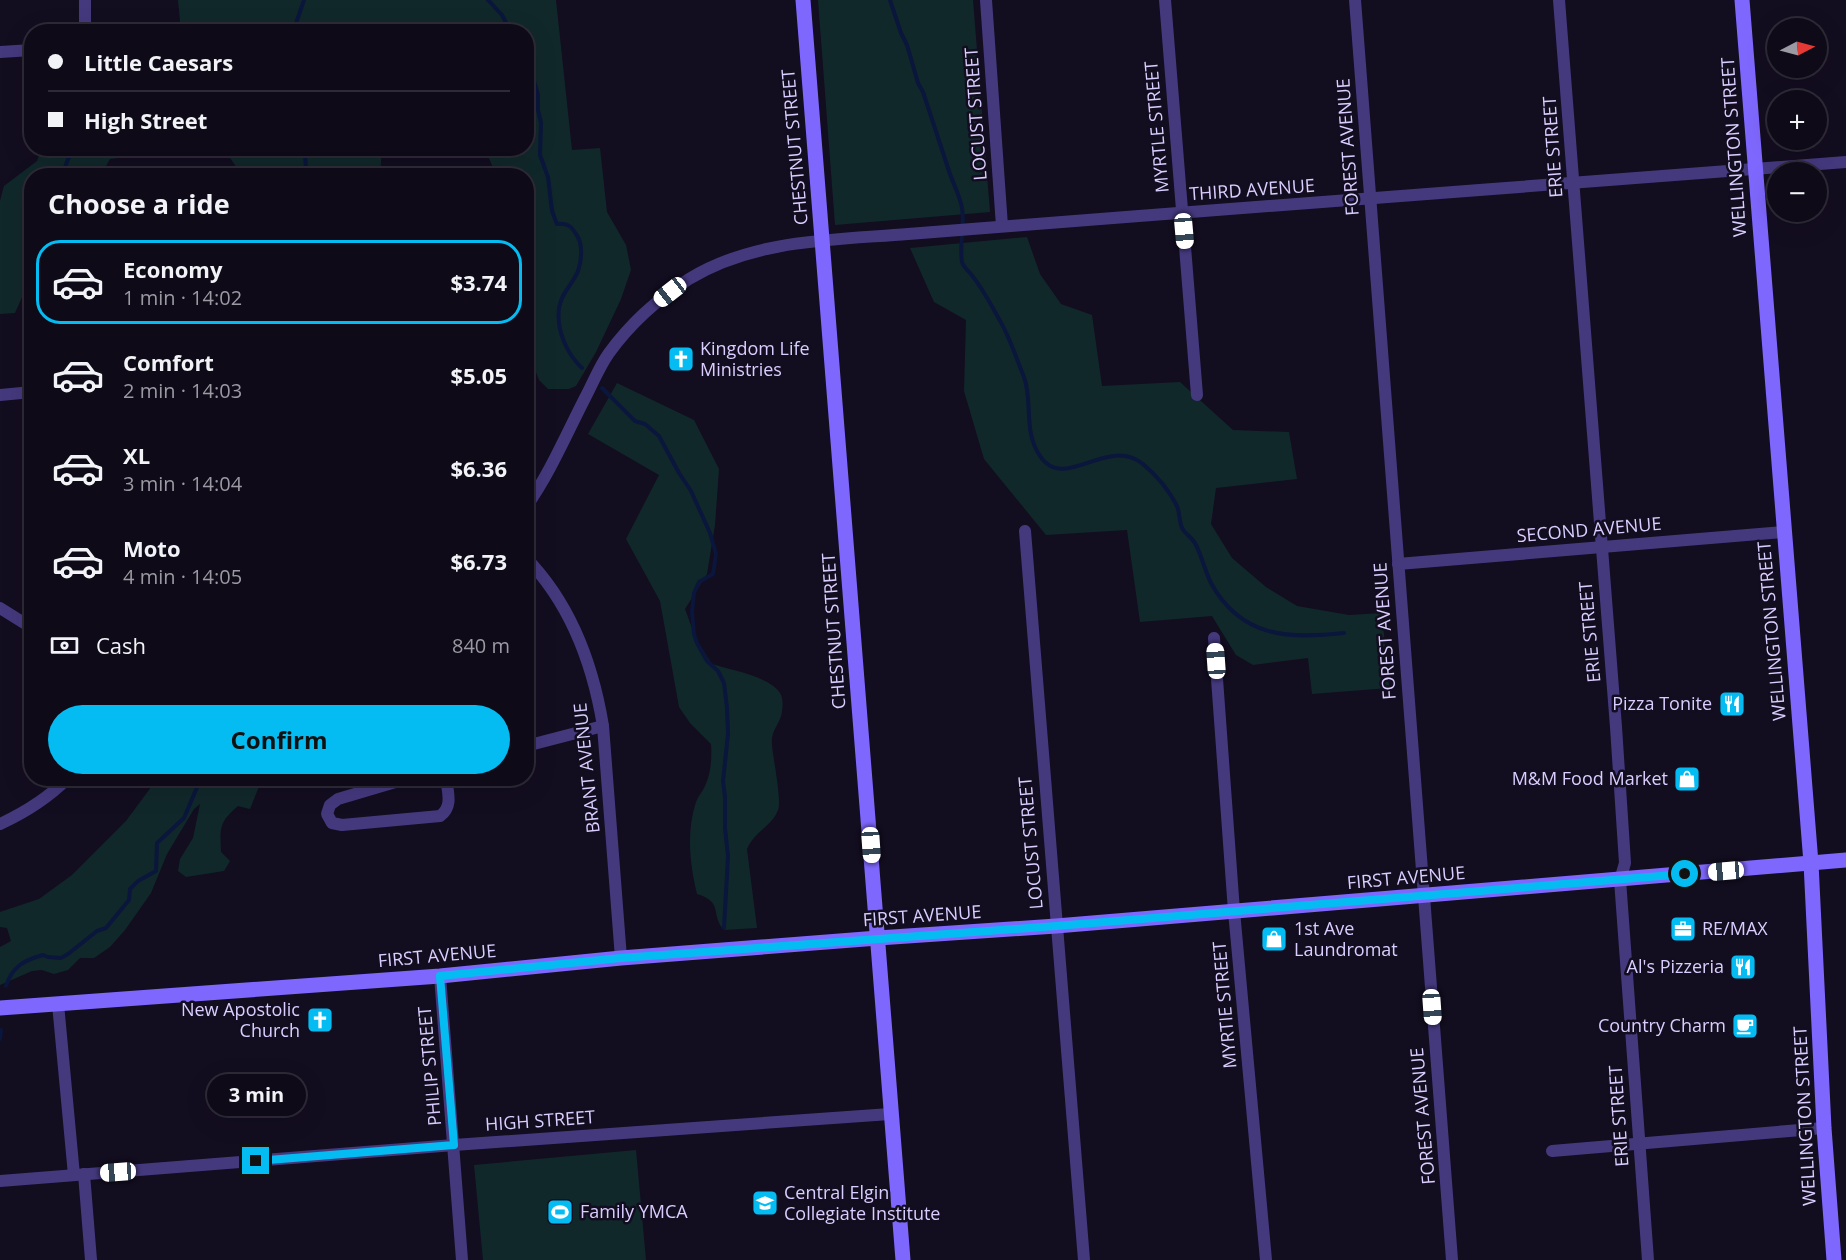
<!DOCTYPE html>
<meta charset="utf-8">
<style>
:root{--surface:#0e0a18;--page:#171321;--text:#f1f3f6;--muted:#9b9aa2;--line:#2e2b37;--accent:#05bcf2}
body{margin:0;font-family:"Open Sans",sans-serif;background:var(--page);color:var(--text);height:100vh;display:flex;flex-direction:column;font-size:22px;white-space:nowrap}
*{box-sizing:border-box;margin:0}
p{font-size:20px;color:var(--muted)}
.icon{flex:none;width:33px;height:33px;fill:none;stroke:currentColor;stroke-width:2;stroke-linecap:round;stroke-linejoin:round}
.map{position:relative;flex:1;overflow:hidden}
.panel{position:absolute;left:24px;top:168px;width:510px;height:618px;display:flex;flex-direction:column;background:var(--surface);border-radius:24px;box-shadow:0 6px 24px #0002,0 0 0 2px var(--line)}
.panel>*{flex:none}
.hud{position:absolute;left:24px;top:24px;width:510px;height:132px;border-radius:24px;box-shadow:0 6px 24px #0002,0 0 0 2px var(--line);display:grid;align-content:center;height:132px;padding:0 24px;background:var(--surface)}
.needle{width:39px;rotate:84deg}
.fabs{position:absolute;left:1767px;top:18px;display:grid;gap:12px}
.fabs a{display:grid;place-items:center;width:60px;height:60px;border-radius:50%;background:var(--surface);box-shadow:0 6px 24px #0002,0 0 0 2px var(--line);font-size:30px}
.end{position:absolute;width:27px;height:27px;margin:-14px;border:8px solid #05bcf2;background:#111;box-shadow:0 0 0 3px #111}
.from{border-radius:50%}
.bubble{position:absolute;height:42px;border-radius:21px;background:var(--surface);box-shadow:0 6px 24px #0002,0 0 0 2px var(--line);font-size:20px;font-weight:700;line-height:42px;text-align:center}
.car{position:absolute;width:18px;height:36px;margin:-18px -9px;border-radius:8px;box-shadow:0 0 4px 2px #0007;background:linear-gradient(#fff 24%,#345 0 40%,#fff 0 76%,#345 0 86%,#fff 0)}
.hud b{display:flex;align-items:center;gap:21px;height:57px;font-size:22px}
.hud b+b{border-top:2px solid var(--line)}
.hud i{width:15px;height:15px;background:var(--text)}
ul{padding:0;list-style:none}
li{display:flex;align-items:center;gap:18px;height:84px;margin:0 12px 9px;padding:0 12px;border:3px solid transparent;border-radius:24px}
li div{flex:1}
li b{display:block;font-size:22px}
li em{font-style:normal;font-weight:700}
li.selected{border-color:var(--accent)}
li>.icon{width:54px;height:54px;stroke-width:1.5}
h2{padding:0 24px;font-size:27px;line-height:72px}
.pay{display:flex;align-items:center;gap:15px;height:66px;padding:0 24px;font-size:22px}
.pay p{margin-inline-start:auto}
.button{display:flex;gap:12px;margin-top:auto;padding:12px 24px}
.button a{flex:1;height:69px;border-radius:36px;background:var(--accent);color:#111;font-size:24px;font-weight:700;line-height:69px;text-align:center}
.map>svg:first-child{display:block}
.green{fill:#11282a}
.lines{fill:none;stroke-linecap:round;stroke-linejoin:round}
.stream{stroke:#0a163c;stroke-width:4}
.street{stroke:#45397e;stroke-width:12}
.secondary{stroke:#7e67fc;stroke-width:15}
.route{stroke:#05bcf2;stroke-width:8}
.labels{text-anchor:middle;stroke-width:5;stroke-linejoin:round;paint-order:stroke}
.street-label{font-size:18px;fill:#d9cefe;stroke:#130d20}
.poi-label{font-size:18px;fill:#d9cefe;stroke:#130d20;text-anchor:start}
</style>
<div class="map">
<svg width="1846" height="1260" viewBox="0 0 1846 1260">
<rect width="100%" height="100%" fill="#130d20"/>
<g class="green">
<path d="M 178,0 L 556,0 L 572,150 L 600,148 L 607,212 L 626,245 L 631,270 L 621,299 L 596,352 L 576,386 L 569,389 L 548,389 L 539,380 L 527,349 L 526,176 L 496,175 L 485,149 L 526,148 L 526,32 L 176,31 L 180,21 Z"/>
<path d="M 818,0 L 973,0 L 990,212 L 835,225 Z"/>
<path d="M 41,149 L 170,149 L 168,152 L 110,159 L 101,175 L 32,176 L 31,277 L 15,313 L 0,314 L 0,201 L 4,186 L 37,161 Z"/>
<path d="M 224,149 L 382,149 L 380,175 L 240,175 L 239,171 Z"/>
<path d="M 1027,237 L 1040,274 L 1061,304 L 1092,315 L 1102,386 L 1180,382 L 1233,430 L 1289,432 L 1297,479 L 1216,488 L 1211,524 L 1232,558 L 1266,587 L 1297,606 L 1349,615 L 1382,613 L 1389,688 L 1312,694 L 1308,658 L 1253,665 L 1236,655 L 1212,616 L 1140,622 L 1127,530 L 1046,535 L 984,459 L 964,391 L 966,320 L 934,302 L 910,248 Z"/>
<path d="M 617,383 L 694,420 L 719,469 L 715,525 L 707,574 L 685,609 L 696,639 L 712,664 C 730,670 769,676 780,693 C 783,697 783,706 782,711 C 781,724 770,730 772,745 C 773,759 782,800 778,810 C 772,826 755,831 747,849 L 757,928 L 724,930 C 710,915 724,902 697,894 C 690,865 686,832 696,802 C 698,796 703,791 705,786 C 711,773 712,758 711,744 L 690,723 L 679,707 L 660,601 L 626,539 L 659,475 L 588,434 Z"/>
<path d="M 157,779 L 262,779 L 250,809 L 238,806 C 219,822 220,828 221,852 L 230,861 L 224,871 L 186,877 L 178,871 L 180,859 L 193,838 L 200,804 L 194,809 L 167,854 L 151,893 L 125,930 L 110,947 L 94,958 L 80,958 L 68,970 L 54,974 L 42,970 L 32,971 L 0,985 L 0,947 L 11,941 L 7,928 L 0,927 L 0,912 L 39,899 L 72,875 L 126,821 Z"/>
<path d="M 636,1150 L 646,1260 L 483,1260 L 474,1165 Z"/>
</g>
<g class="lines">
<g class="stream">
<path d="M 488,0 L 502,15 L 511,32"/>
<path d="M 890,0 L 901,33 L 907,45 L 918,83 L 923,92 C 932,119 941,147 950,174 C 954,185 960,197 962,208 C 965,225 959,245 962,262 C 963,266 967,270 970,273 C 982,287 990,303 999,319 C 1010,337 1016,358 1024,377 C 1033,401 1023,432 1040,456 C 1064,493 1107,435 1143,464 C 1156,475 1169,490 1177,506 C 1180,513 1179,521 1182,528 C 1186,535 1193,538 1196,545 C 1202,557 1205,571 1211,583 C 1241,638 1289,639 1344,633"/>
<path d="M 293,32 L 304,0"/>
<path d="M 526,62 L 531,70 L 538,95 L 538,110 L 541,123 L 540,155 L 548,177 L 552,211 L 557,224 C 568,223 571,226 576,234 C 583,243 582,260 578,271 C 573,284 561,293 559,308 C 556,330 567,354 582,368"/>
<path d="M 305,148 L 306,176"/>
<path d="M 62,176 L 68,159 L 77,148"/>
<path d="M 24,266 L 32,249"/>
<path d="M 602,388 L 635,421 L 645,424 L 659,436 L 679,473 L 691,491 L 710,533 L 716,554 L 713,574 L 699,582 L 694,593 L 692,612 L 694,634 L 697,643 L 707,661 L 718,671 L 724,683 L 727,708 L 728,734 L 723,781 L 725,797 L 725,828 L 728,856 L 724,928"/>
<path d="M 6,986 C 12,967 24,960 43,955 L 48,957 L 61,958 L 68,954 L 97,931 L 106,928 L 129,900 L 130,889 L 138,881 L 156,871 L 157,843 L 184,818 L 201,778"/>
<path d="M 0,1039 L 1,1030"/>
</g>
<g class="street">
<path d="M 85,0 L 85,32"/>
<path d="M 986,0 L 1002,226"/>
<path d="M 1165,0 L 1197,395"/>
<path d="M 1355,0 L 1452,1260"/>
<path d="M 1559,0 L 1616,727 L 1625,863 L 1620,880 L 1648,1260"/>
<path d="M 0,52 L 32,50"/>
<path d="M 0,395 L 32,392"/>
<path d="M 526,507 C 550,473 566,435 585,398 C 593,383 599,367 609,353 C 630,324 659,298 689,279 C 754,239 834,240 908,234 C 981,228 1053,223 1126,217 C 1366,200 1606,179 1846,162"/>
<path d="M 1025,531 L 1084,1260"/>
<path d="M 526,558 C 570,603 593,665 603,726 L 621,958"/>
<path d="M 1398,564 L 1783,532"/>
<path d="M 0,608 L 32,628"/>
<path d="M 1214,638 L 1234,911 L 1266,1260"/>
<path d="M 526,746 L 603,726"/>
<path d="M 409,778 L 338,799 L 330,805 L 327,814 L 332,823 L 342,825 L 440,816 C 453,807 448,793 446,778"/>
<path d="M 0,824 C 26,812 48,798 68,778"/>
<path d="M 440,976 L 462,1260"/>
<path d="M 58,1004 L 74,1175"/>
<path d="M 1552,1151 L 1824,1128"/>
<path d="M 84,1174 L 91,1260"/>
<path d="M 0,1181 L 454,1145 L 890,1114"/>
</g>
<g class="secondary">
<path d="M 803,0 L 903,1260"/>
<path d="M 1742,0 L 1811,863 L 1824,1128 L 1834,1260"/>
<path d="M 0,1008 L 440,976 L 621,958 L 878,938 L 1056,926 L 1846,860"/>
</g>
</g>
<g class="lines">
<path class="route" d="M 256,1161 L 454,1145 L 440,976 L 621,958 L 1056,926 L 1685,874"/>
</g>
<defs>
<symbol id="church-square" viewBox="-11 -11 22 22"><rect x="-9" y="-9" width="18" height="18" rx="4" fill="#05bcf2" stroke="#130d20"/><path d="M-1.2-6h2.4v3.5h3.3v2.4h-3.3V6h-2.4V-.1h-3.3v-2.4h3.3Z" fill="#fff"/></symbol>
<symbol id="restaurant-square" viewBox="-11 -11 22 22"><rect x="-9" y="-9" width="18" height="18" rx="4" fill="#05bcf2" stroke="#130d20"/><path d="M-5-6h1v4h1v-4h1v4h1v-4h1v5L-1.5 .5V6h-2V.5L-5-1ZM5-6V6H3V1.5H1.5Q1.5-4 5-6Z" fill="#fff"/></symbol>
<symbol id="shop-square" viewBox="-11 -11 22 22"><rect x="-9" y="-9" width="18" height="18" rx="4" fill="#05bcf2" stroke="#130d20"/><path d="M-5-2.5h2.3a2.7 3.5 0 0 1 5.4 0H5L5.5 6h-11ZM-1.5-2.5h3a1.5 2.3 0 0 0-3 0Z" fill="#fff"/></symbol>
<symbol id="office-square" viewBox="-11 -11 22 22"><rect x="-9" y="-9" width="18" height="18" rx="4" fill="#05bcf2" stroke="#130d20"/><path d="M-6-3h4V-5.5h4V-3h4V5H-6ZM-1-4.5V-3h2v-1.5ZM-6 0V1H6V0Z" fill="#fff"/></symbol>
<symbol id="cafe-square" viewBox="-11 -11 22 22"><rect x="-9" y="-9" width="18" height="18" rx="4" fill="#05bcf2" stroke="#130d20"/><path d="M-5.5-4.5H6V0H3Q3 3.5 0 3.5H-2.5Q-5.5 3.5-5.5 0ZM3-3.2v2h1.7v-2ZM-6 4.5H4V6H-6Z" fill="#fff"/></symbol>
<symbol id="school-square" viewBox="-11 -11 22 22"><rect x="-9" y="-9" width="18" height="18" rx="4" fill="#05bcf2" stroke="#130d20"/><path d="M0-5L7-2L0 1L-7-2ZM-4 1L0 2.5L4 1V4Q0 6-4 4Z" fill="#fff"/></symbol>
<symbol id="stadium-square" viewBox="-11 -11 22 22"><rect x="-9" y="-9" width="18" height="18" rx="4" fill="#05bcf2" stroke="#130d20"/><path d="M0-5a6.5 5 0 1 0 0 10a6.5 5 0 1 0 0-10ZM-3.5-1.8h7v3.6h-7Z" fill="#fff"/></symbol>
</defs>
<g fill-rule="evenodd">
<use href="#church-square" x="666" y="344" width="30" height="30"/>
<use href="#restaurant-square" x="1717" y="689" width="30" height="30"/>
<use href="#shop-square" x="1672" y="764" width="30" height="30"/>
<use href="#office-square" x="1668" y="914" width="30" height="30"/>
<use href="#shop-square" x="1259" y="924" width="30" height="30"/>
<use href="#restaurant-square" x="1728" y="952" width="30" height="30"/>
<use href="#church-square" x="305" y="1005" width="30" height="30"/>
<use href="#cafe-square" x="1730" y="1011" width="30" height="30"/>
<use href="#school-square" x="750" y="1188" width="30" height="30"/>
<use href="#stadium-square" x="545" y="1197" width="30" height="30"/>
</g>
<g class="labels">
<g class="street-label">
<text transform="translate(976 114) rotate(-94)" y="6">LOCUST STREET</text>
<text transform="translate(1157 127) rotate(-95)" y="6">MYRTLE STREET</text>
<text transform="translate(795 147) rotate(-95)" y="6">CHESTNUT STREET</text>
<text transform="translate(1348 147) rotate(-94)" y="6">FOREST AVENUE</text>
<text transform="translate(1553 147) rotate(-94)" y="6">ERIE STREET</text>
<text transform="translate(1734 147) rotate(-94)" y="6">WELLINGTON STREET</text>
<text transform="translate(1252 190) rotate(-4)" y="6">THIRD AVENUE</text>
<text transform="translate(1589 530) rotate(-5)" y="6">SECOND AVENUE</text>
<text transform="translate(834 631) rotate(-94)" y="6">CHESTNUT STREET</text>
<text transform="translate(1385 631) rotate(-94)" y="6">FOREST AVENUE</text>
<text transform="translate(1772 631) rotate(-95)" y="6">WELLINGTON STREET</text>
<text transform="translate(1590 632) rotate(-95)" y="6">ERIE STREET</text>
<text transform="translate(587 768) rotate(-96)" y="6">BRANT AVENUE</text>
<text transform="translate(1031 843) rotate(-95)" y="6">LOCUST STREET</text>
<text transform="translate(1406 878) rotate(-5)" y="6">FIRST AVENUE</text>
<text transform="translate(922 916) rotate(-4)" y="6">FIRST AVENUE</text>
<text transform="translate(437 956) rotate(-5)" y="6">FIRST AVENUE</text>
<text transform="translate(1225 1005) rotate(-95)" y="6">MYRTIE STREET</text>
<text transform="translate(430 1066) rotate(-95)" y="6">PHILIP STREET</text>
<text transform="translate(1423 1116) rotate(-95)" y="6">FOREST AVENUE</text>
<text transform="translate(1619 1116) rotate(-94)" y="6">ERIE STREET</text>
<text transform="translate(1805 1116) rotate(-93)" y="6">WELLINGTON STREET</text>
<text transform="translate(540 1121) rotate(-4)" y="6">HIGH STREET</text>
</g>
<g class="poi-label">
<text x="700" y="355">Kingdom Life<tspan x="700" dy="21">Ministries</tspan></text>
<text x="1712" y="710" text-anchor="end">Pizza Tonite</text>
<text x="1668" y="785" text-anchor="end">M&amp;M Food Market</text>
<text x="1294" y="935">1st Ave<tspan x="1294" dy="21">Laundromat</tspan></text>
<text x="1702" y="935">RE/MAX</text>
<text x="1724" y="973" text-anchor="end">Al's Pizzeria</text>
<text x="300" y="1016" text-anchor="end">New Apostolic<tspan x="300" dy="21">Church</tspan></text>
<text x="1726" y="1032" text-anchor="end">Country Charm</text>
<text x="784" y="1199">Central Elgin<tspan x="784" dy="21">Collegiate Institute</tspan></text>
<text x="580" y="1218">Family YMCA</text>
</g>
</g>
</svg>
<div class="fabs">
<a><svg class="needle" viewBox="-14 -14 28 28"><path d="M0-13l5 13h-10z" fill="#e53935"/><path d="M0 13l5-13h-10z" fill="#9b9aa2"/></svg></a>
<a>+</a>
<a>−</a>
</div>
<i class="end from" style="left:1685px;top:874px"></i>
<i class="end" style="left:256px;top:1161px"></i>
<div class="bubble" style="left:207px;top:1074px;width:99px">3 min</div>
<i class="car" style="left:1184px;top:231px;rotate:175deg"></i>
<i class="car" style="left:670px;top:292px;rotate:232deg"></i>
<i class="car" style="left:1216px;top:661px;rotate:356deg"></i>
<i class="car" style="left:871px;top:845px;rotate:176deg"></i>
<i class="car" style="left:1726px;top:871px;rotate:265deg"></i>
<i class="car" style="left:1432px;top:1007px;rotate:176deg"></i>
<i class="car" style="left:118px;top:1172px;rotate:266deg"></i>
<div class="hud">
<b><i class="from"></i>Little Caesars</b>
<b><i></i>High Street</b>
</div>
<section class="panel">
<h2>Choose a ride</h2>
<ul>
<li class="selected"><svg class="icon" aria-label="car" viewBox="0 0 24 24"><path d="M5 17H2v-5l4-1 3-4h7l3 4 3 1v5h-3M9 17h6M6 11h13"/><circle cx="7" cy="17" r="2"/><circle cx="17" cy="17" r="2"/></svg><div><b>Economy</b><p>1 min · 14:02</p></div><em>$3.74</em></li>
<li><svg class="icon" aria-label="car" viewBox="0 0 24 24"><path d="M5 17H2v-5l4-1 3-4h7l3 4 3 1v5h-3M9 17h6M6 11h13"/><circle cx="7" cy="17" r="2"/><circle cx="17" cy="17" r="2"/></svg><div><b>Comfort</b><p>2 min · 14:03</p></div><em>$5.05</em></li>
<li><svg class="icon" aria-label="car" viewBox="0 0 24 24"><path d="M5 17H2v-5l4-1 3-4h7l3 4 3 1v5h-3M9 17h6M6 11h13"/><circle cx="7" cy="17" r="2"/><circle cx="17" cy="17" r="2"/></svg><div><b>XL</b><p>3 min · 14:04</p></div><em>$6.36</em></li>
<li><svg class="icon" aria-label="car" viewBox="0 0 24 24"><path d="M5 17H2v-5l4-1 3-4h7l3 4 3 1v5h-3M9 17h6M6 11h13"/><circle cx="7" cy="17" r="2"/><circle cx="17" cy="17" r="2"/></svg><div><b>Moto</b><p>4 min · 14:05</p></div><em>$6.73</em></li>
</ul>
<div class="pay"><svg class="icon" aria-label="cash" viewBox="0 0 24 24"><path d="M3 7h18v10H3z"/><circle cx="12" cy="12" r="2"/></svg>Cash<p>840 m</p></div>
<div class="button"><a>Confirm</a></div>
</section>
</div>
